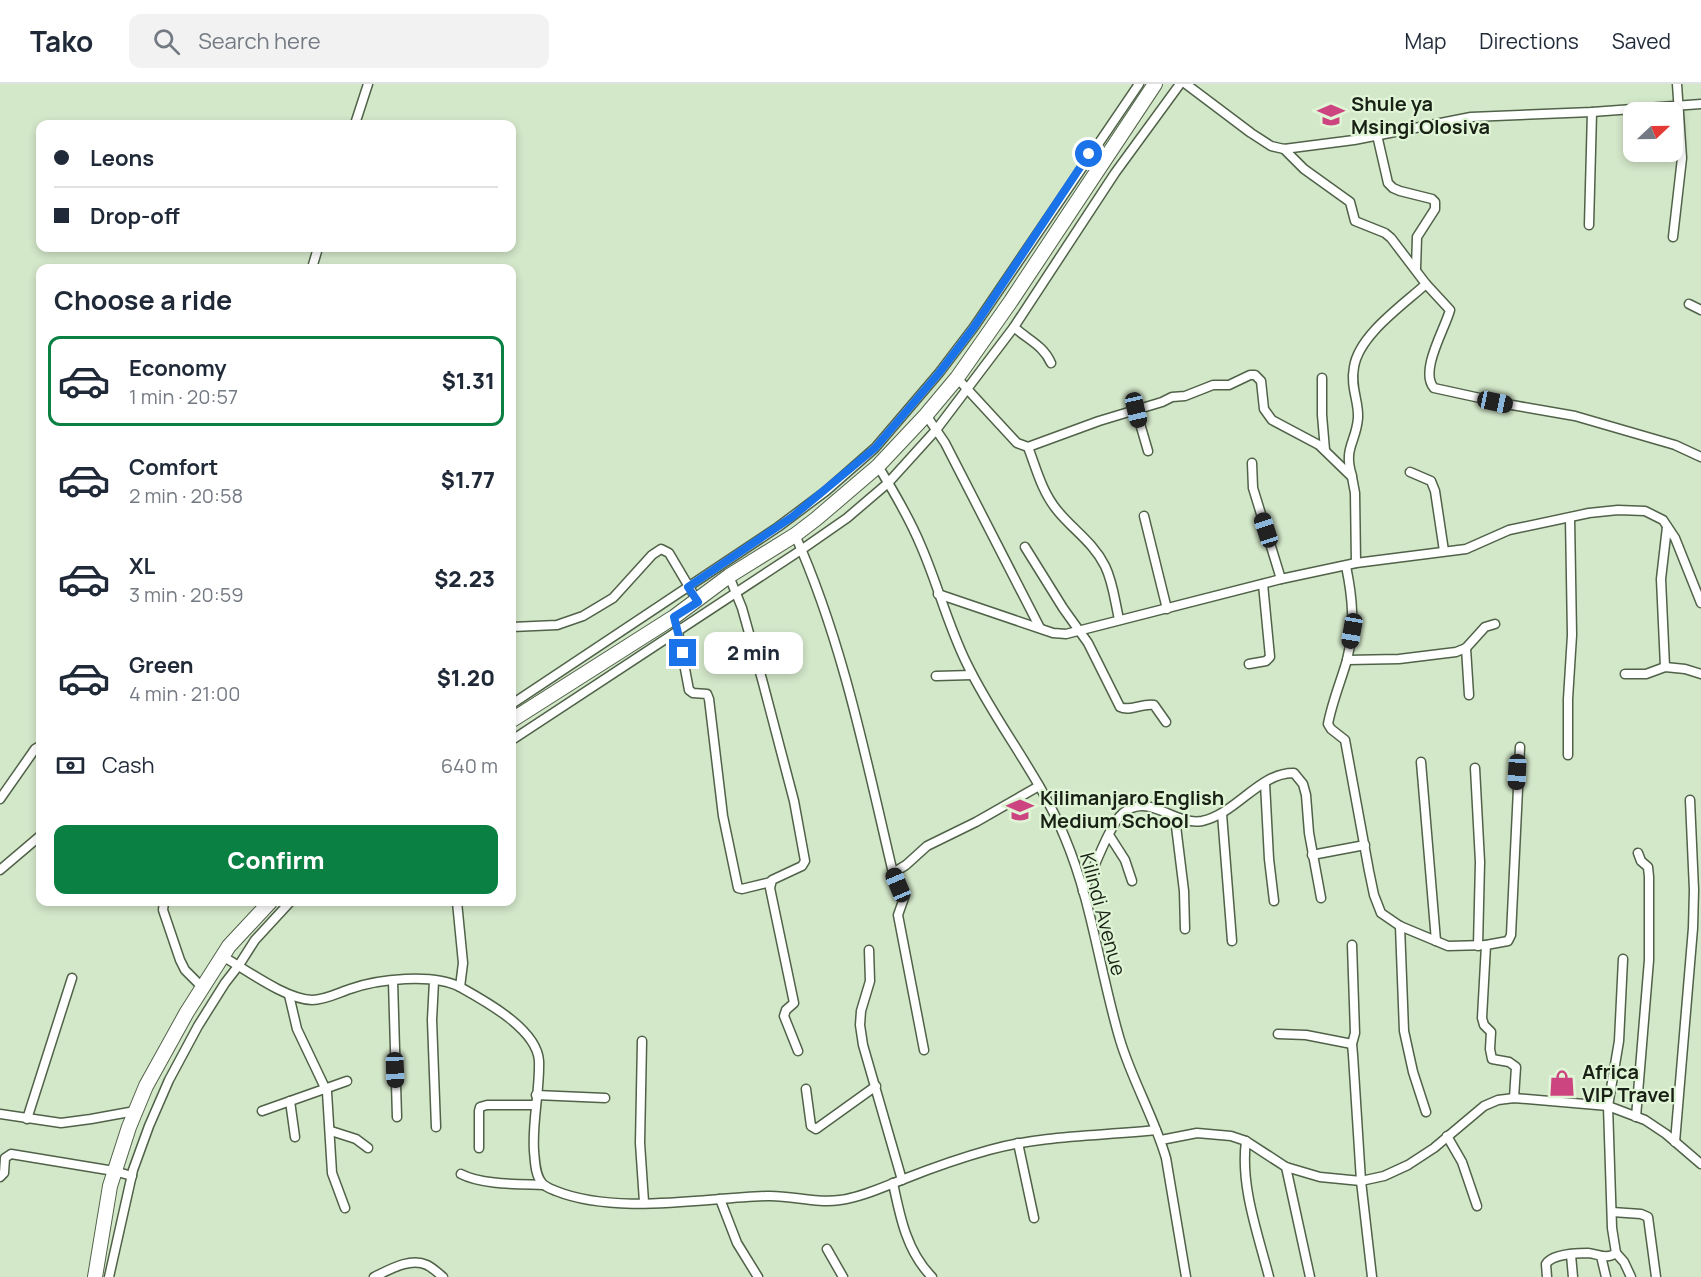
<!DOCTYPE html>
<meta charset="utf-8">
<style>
:root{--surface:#fff;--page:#f2f2f3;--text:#1f2937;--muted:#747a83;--line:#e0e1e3;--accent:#0b8043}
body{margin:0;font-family:Manrope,sans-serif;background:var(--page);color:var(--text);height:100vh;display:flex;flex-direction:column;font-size:22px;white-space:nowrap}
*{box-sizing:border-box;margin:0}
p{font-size:20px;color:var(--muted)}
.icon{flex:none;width:33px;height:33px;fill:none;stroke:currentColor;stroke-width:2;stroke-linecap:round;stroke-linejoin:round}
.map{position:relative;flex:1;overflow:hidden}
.sheet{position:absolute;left:36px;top:180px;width:480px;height:642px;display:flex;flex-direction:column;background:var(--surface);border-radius:12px;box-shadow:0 3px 9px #0003}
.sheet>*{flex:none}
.hud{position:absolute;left:36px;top:36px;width:480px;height:132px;border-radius:12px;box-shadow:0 3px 9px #0003;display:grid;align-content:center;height:132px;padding:0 18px;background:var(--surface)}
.needle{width:39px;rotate:68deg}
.controls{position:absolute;left:1623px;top:18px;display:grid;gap:12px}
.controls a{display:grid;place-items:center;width:60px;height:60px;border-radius:12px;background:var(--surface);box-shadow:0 3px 9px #0003;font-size:30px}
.end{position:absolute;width:27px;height:27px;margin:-14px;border:8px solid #1a73e8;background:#fff;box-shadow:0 0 0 3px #fff}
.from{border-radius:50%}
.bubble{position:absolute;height:42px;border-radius:12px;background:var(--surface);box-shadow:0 3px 9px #0003;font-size:20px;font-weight:800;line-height:42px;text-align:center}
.car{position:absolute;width:18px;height:36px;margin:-18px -9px;border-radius:8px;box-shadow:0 0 4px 2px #0007;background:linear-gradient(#222 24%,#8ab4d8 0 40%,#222 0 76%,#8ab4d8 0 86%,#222 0)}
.hud b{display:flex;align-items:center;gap:21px;height:57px;font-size:22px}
.hud b+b{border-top:2px solid var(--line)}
.hud i{width:15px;height:15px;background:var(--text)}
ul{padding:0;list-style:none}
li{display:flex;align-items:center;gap:18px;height:90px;margin:0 12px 9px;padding:0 6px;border:3px solid transparent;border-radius:12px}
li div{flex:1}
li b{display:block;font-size:22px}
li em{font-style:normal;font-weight:800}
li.active{border-color:var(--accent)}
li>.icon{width:54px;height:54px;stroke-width:1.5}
h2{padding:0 18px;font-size:27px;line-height:72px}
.pay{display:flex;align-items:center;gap:15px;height:66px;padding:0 18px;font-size:22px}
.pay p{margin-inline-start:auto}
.cta{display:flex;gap:12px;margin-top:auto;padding:12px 18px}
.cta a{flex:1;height:69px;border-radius:12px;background:var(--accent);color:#fff;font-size:24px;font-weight:800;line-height:69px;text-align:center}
header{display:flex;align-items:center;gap:36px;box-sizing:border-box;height:84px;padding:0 30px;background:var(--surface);border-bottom:2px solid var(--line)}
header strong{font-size:28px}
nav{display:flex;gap:33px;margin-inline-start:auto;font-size:21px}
.search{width:420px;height:54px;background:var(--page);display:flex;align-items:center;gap:15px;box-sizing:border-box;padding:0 21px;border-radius:12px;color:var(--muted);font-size:22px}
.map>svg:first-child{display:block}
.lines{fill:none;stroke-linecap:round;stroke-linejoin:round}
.minor-casing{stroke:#506248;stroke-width:11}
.trunk-casing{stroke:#506248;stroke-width:16}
.minor{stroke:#fff;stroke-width:8}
.trunk{stroke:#fff;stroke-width:14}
.route{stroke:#1a73e8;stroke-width:8}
.labels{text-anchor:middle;stroke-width:4.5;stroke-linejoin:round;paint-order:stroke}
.poi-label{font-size:20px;font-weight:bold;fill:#192015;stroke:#e0f5d6;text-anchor:start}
.street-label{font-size:20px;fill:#192015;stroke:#e0f5d6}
</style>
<header>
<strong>Tako</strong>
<div class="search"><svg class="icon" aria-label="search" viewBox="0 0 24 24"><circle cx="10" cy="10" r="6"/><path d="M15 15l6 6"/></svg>Search here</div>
<nav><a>Map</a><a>Directions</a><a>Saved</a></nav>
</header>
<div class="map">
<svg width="1701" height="1193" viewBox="0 0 1701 1193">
<rect width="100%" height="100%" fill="#d3e7c9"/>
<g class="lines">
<defs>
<g id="minor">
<path d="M 1186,0 L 1251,49 L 1271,62 L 1284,65 L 1354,56 L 1471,33 L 1592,28 L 1701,20"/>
<path d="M 355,40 L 368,0"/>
<path d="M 1377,51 L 1388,99 L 1393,104 L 1400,107 L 1432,115 L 1435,118 L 1435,125 L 1417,153 L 1416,185"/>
<path d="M 1284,65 L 1304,85 L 1350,118 L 1355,137 L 1385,149 L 1391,154 L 1426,200 L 1450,226 C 1445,245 1419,287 1434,304 L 1512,321 L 1575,332 L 1675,361 L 1701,373"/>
<path d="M 1589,141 L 1592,28"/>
<path d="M 1673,153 L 1682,74 L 1677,0"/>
<path d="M 312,184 L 318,164"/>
<path d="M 1689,220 L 1701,226"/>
<path d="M 1014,243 C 1028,256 1043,261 1051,279"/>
<path d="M 957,294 L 1017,359 L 1028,363 L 1099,337 L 1162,318 L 1172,313 L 1185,312 L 1213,301 L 1229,301 L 1250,291 L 1255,291 L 1261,297 L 1264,325 L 1272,336 L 1319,361 L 1352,393 L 1355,409 L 1356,479"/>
<path d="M 1322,294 L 1322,331 L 1325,366"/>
<path d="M 1136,326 L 1148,367"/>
<path d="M 926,331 L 945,359 L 1040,544"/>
<path d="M 1028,363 C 1036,384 1042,408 1057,426 C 1072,445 1093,458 1105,482 C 1113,498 1115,518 1119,535"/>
<path d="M 1252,379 L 1253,404 L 1281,495"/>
<path d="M 878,382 C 894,408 909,433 921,462 C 938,501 948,542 967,580 C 996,640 1040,692 1065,754 C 1092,818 1100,889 1120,956 C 1132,996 1154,1033 1166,1074 L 1186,1193"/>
<path d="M 1410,388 L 1431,397 L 1435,407 L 1444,467"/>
<path d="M 1352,392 C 1343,364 1356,359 1358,334 C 1359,317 1350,303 1354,283 C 1359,251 1403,221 1426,200"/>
<path d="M 1144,432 L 1167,525"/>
<path d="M 795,451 C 843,558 866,675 893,789 L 904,814 L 898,831 L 924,966"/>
<path d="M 1025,463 L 1063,524 L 1088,559 L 1120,623 C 1130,628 1142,619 1154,621 L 1166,638"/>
<path d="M 1346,482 C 1353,516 1355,542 1347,576 C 1341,597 1332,618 1328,640 L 1331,645 L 1345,656 L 1369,787 L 1374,811 L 1381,829 L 1400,842 L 1448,862 L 1486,861 L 1508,857 L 1511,851 L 1520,663"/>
<path d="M 729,492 L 742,524 L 763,599 L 794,717 L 805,777 L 802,782 L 772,796 L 770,804 L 794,919 L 786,926 L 784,932 L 798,967"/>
<path d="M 938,510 L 1053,549 L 1066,550 L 1281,495 L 1356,479 L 1466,465 L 1509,446 L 1589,429 L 1618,426 L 1645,427 L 1663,436 L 1675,454 L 1701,519"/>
<path d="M 512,543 L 557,541 L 583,532 L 613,514 L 652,471 L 661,465 L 669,469 L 698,518"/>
<path d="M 677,543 L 689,606 L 693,609 L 707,610 L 709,615 L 723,732 L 738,804 L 742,805 L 771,798"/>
<path d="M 1466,564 L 1469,611"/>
<path d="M 1347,576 L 1399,575 L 1456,568 L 1466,564 L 1485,543 L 1495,540"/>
<path d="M 1249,580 L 1266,577 L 1270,573 L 1263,500"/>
<path d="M 1665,583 L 1661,495 L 1667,443"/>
<path d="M 1625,590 L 1646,590 L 1665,583 L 1685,585 L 1701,590"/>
<path d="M 936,592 L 972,591"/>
<path d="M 512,620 L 778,443 L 826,407 L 875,364 L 939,289 L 974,243 L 1139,0"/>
<path d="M 512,656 L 801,466 L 847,434 L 888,399 L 936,346 L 1014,243 L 1115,89 L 1180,0"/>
<path d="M 1568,671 L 1568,615 L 1572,551 L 1570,434"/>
<path d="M 1421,678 L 1436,857"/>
<path d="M 1475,684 L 1480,778 L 1478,862"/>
<path d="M 1265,699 L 1269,775 L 1274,817"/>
<path d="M 0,715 L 35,665 L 40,662"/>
<path d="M 1222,730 L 1232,857"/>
<path d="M 1175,734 L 1184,807 L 1185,845"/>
<path d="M 1109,751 L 1125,776 L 1132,797"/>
<path d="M 1312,771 L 1365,761"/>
<path d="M 0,786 L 40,752"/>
<path d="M 893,789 L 906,781 L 927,762 L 976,738 L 1039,702"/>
<path d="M 1083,807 C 1093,788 1109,741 1123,729 C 1150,708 1174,742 1202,737 C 1236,730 1260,688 1294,689 L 1303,700 L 1306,711 L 1309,749 L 1321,814"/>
<path d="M 164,818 L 163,826 L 180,876 L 185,886 L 202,903"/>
<path d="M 457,818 L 463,879 L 460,903"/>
<path d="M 1400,842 L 1404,947 L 1413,988 L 1426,1028"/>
<path d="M 1352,861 L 1355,949 L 1352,960 L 1353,971 L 1361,1097 L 1372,1193"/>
<path d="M 1486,861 L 1482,934 L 1484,941 L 1491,948 L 1490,965 L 1492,975 L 1509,978 L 1516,983 L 1514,1014"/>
<path d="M 869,866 L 870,897 L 861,927 L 860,941 L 863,961 L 902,1096"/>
<path d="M 222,872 C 247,886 285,915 312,916 C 325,916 338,909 350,905 C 378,895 433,889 460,903 C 485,917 537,945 539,977 C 540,1007 532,1037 534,1067 C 535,1077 535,1091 542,1099 C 545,1103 551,1105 556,1107 C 616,1131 703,1114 767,1112 C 792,1111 816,1120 840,1116 C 862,1113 883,1103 904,1095 C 932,1084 960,1074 989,1066 C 1043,1051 1100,1052 1156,1046"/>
<path d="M 393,897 L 397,1033"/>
<path d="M 434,897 L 432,936 L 436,1043"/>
<path d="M 289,911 L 297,945 L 327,1008 L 332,1089 L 345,1124"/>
<path d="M 1278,950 L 1306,951 L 1352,960"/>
<path d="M 642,957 L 640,1059 L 644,1118"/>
<path d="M 806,1005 L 811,1042 L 816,1045 L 876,1002"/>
<path d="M 536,1011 L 605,1014"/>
<path d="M 290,1017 L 295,1053"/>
<path d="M 262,1027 L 347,997"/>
<path d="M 0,1030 L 61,1039 L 91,1035 L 135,1027"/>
<path d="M 1636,1033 L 1649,876 L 1649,793 L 1648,783 L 1641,777 L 1638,769"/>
<path d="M 27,1035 L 72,894"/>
<path d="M 331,1047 L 356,1055 L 368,1064"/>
<path d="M 1447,1052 L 1462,1078 L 1477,1122"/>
<path d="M 1161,1056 L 1197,1049 L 1231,1052 L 1246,1057 L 1286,1083 L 1320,1093 L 1361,1097 L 1384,1092 L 1408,1081 L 1434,1064 L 1484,1022 L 1498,1016 L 1514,1014 L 1608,1022 L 1645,1036 L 1666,1050 L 1701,1080"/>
<path d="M 1246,1057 C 1240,1102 1258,1150 1269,1193"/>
<path d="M 1675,1058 L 1693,844 L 1694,806 L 1690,716"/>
<path d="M 1018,1059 L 1034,1134"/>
<path d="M 479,1064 L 479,1027 L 480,1023 L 487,1021 L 535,1021"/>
<path d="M 1286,1083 L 1310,1193"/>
<path d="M 461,1090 C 482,1101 519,1100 543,1101"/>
<path d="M 0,1093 L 4,1089 L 5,1074 L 11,1070 L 114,1087 L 132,1092"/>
<path d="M 893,1099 C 900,1133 907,1168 932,1193"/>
<path d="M 720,1115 L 737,1159 L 758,1193"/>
<path d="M 1612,1128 L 1641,1130 L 1648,1133 L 1656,1193"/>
<path d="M 827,1165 L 843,1193"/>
<path d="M 1616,1169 L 1624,1178 L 1631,1193"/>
<path d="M 1571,1171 L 1573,1193"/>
<path d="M 1601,1172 L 1606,1193"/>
<path d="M 109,1193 L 133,1086 L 149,1042 L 169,996 L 198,942 L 225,899 L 239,881 L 255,856 L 290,818"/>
<path d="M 374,1193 C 389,1186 410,1173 427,1181 C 433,1184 438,1189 443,1193"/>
<path d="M 1547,1193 L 1546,1180 C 1552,1170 1577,1169 1588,1169 C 1599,1170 1606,1176 1616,1169 L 1612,1144 L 1608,1022 L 1619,957 L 1623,875"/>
</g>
<g id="trunk">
<path d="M 512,636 L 674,533 L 729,492 L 795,451 L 816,435 L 878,382 L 926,331 L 957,294 L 1011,217 L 1155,0"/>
<path d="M 95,1193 L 110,1102 L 129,1043 L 146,1002 L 187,928 L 229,862 L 270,818"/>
</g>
</defs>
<use href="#minor" class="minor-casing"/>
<use href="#trunk" class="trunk-casing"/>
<use href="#minor" class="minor"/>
<use href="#trunk" class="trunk"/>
</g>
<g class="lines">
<path class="route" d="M 683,569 L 674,533 L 698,518 L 688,503 L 792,433 L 875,364 L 939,289 L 974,243 L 1089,70"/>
</g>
<defs>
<symbol id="school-bare" viewBox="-9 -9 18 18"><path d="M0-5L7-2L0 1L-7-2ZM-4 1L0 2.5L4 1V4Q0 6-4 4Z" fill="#cd4580" stroke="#e0f5d6" stroke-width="2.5" paint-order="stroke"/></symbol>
<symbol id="shop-bare" viewBox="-9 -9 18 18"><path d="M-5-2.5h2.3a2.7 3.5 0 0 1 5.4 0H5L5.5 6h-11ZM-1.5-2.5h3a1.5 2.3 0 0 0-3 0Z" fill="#cd4580" stroke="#e0f5d6" stroke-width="2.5" paint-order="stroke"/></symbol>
</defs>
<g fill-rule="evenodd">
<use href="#school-bare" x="1312" y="12" width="38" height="38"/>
<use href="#school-bare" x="1001" y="707" width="38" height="38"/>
<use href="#shop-bare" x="1543" y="980" width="38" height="38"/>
</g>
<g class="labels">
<g class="poi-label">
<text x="1351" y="27">Shule ya<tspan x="1351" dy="23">Msingi Olosiva</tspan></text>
<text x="1040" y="721">Kilimanjaro English<tspan x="1040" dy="23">Medium School</tspan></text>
<text x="1582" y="995">Africa<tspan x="1582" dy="23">VIP Travel</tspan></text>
</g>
<g class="street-label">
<text transform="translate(1103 830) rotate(75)" y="7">Kilindi Avenue</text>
</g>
</g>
</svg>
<div class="controls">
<a><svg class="needle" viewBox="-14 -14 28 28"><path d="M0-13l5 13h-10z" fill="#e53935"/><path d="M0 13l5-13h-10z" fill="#747a83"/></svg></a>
</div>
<i class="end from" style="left:1089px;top:70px"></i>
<i class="end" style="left:683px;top:569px"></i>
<div class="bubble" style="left:704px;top:548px;width:99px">2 min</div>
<i class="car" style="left:1495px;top:318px;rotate:102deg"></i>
<i class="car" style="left:1136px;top:326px;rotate:167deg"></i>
<i class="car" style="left:1266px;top:446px;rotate:342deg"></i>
<i class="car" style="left:1352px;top:547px;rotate:190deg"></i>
<i class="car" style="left:1517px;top:688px;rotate:183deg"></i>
<i class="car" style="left:898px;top:801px;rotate:337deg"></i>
<i class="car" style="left:395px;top:986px;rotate:178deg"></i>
<div class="hud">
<b><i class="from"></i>Leons</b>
<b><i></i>Drop-off</b>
</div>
<section class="sheet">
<h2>Choose a ride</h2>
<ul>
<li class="active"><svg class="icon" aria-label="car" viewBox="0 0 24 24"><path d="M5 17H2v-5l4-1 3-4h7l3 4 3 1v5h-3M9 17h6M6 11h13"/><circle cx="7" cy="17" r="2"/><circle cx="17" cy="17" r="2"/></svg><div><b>Economy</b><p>1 min · 20:57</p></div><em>$1.31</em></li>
<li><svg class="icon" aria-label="car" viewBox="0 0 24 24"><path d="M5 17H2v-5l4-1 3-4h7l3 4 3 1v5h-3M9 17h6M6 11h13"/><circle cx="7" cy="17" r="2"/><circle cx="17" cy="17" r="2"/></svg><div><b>Comfort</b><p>2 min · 20:58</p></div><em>$1.77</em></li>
<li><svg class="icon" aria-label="car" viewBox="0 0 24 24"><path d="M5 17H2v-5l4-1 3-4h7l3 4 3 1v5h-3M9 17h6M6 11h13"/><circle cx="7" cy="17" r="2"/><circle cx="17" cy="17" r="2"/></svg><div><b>XL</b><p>3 min · 20:59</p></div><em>$2.23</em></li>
<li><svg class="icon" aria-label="car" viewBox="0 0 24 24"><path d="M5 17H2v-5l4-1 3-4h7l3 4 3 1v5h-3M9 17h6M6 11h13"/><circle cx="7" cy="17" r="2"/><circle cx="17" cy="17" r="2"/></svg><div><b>Green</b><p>4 min · 21:00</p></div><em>$1.20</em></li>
</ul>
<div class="pay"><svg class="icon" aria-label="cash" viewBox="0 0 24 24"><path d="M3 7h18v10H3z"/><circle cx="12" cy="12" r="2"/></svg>Cash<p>640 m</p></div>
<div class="cta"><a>Confirm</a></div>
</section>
</div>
